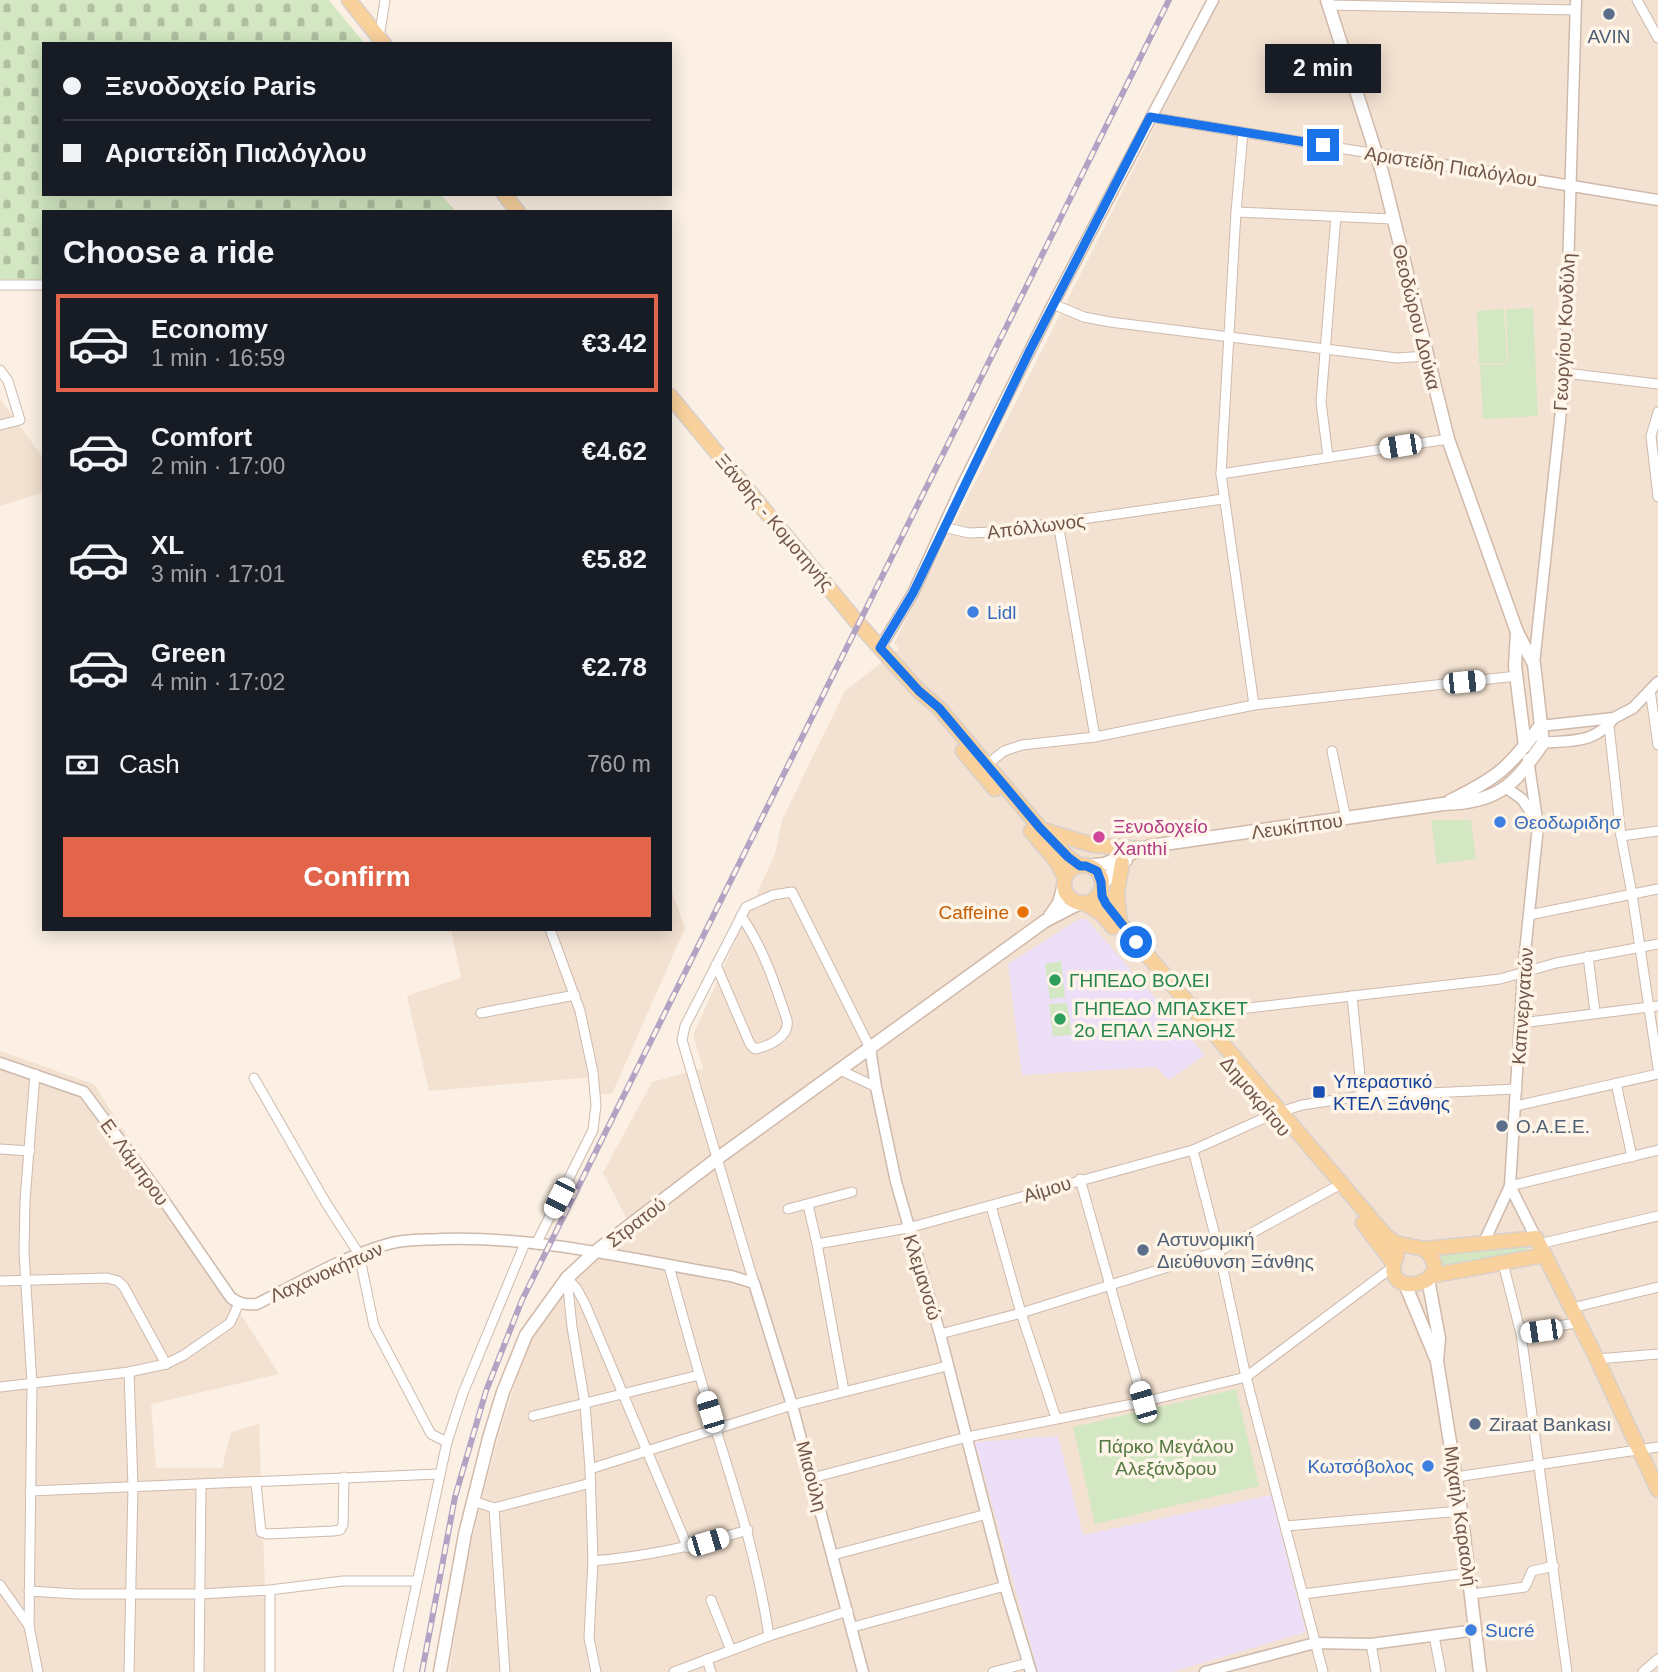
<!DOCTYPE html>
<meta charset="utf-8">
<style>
:root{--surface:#171b24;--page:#242831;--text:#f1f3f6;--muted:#9ea1a6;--line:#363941;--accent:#e2644b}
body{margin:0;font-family:Arial,sans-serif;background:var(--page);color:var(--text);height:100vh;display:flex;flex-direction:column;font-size:26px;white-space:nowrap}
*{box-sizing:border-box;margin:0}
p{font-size:23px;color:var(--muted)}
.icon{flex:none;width:38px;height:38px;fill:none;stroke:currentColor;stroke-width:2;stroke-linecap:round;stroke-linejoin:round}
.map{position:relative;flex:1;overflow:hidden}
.side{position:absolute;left:42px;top:210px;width:630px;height:721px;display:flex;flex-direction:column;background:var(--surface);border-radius:0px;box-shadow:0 4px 18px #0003}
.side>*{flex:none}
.guide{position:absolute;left:42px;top:42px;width:630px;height:154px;border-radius:0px;box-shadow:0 4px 18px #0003;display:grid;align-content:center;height:154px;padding:0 21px;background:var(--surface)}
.end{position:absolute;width:32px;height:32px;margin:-16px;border:9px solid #1a73e8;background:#fff;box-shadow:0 0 0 4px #fff}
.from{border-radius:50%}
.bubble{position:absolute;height:49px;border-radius:0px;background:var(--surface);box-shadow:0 4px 18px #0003;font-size:23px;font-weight:800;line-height:49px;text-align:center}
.car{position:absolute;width:21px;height:42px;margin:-21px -10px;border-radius:9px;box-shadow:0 0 5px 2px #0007;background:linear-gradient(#fff 24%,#345 0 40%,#fff 0 76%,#345 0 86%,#fff 0)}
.guide b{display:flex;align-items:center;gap:24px;height:66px;font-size:26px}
.guide b+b{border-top:2px solid var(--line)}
.guide i{width:18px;height:18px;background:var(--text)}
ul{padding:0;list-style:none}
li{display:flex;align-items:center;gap:21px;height:98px;margin:0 14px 10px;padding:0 7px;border:4px solid transparent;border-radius:0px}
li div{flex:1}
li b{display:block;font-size:26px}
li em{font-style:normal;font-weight:800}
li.current{border-color:var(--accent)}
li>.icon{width:63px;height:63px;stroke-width:1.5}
h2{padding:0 21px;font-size:32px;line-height:84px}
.pay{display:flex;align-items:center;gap:18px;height:77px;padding:0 21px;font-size:26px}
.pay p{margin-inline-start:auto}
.action{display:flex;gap:14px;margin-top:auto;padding:14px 21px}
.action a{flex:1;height:80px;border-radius:0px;background:var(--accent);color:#fff;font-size:28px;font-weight:800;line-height:80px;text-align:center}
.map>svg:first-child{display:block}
.residential{fill:#f3e2d1}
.education{fill:#eddff7}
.cemetery{fill:url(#cemetery-stones)}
.green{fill:#d3e8c2}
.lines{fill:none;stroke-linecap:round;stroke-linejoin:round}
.minor-casing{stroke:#cebaad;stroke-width:11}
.tertiary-casing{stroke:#cebaad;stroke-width:13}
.secondary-casing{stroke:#d1b9aa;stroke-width:15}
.primary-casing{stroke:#d8d0cc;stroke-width:17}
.minor{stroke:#fff;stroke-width:9}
.tertiary{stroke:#fff;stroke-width:10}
.secondary{stroke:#fff;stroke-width:12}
.primary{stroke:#f8d19c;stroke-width:14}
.rail-casing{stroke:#b2a2c4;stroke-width:6}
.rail{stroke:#fef5e8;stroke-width:3.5;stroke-dasharray:10;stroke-linecap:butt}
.route{stroke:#1a73e8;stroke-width:9}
.service-dot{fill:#5c6f8a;stroke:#fef5e8;stroke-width:2.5}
.shop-dot{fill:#3f7fe0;stroke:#fef5e8;stroke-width:2.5}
.hotel-dot{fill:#d1479c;stroke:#fef5e8;stroke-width:2.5}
.food-dot{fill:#e8710a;stroke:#fef5e8;stroke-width:2.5}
.leisure-dot{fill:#2e9e5b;stroke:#fef5e8;stroke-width:2.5}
.transit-dot{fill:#1a4fb4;stroke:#fef5e8;stroke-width:2.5}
.labels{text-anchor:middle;stroke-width:7;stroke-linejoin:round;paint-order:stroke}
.service-label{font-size:19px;fill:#4e5e75;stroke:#fef5e8;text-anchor:start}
.street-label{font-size:19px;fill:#72564a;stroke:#fef5e8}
.shop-label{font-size:19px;fill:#366cbe;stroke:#fef5e8;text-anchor:start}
.hotel-label{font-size:19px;fill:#b23c85;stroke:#fef5e8;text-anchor:start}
.food-label{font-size:19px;fill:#c56008;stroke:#fef5e8;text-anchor:end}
.leisure-label{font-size:19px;fill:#27864d;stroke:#fef5e8;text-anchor:start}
.transit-label{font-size:19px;fill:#164399;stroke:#fef5e8;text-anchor:start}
.park-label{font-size:19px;fill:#547842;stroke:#fef5e8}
</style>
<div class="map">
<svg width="1658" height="1672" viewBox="0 0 1658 1672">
<defs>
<pattern id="cemetery-stones" width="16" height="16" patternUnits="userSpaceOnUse" patternTransform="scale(1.75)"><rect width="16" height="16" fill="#d3e8c2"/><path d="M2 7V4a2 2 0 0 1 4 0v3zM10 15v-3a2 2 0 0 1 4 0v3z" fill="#b0bfa0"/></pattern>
</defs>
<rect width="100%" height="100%" fill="#fbf0e3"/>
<g class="residential">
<path d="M 1219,0 L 1658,0 L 1658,1672 L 449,1672 L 467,1559 L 498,1437 L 527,1347 L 541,1320 L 561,1294 L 593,1262 L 634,1233 L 603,1173 L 652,1082 L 703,1068 L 693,1035 L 775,854 L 782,820 L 845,691 L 899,649 L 894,643 Z"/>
<path d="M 0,399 L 44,459 L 44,492 L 0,506 Z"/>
<path d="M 670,887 L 685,928 L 612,1094 L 595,1094 L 593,1077 L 429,1091 L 407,996 L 461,978 L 451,929 L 670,929 Z"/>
<path d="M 0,1051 L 94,1084 L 279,1374 L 151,1404 L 156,1468 L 222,1468 L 231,1432 L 259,1424 L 268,1672 L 0,1672 Z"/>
</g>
<g class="education">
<path d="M 1079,919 L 1086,919 L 1090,923 L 1205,1055 L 1169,1080 L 1156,1067 L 1022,1075 L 1008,964 Z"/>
<path d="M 1058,1436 L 1083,1535 L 1271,1495 L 1306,1632 L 1172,1672 L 1038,1672 L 975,1442 Z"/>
</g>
<path class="cemetery" d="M 0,0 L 329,0 L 365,44 L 44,44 L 44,194 L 440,194 L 456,212 L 44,212 L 44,280 L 0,279 Z"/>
<g class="green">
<path d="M 1533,308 L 1538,416 L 1483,419 L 1480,365 L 1508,364 L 1506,309 Z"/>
<path d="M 1504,309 L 1507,363 L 1479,364 L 1477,311 Z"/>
<path d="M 1431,820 L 1471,820 L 1476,859 L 1437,864 Z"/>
<path d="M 1061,961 L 1065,997 L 1050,999 L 1045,964 Z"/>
<path d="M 1067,1003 L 1072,1035 L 1053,1036 L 1049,1004 Z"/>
<path d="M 1527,1244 L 1527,1253 L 1440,1268 L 1438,1260 L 1444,1254 Z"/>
<path d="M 1236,1389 L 1259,1486 L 1095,1524 L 1073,1427 Z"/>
</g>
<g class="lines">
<defs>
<g id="minor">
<path d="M 1637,0 L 1658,38"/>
<path d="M 1329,5 L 1575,10"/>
<path d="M 379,38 L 385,0"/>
<path d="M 1150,117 L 1376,154"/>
<path d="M 1243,132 L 1236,212 L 1221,474 L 1254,705"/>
<path d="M 1236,212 L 1392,219"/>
<path d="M 0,285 L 44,285"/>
<path d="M 1053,304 L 1084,317 L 1110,322 L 1397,358 L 1426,356"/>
<path d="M 0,370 L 8,381 L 20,420 L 0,425"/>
<path d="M 1565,373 L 1658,384"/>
<path d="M 1658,412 L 1651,436 L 1658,497"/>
<path d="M 1328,457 L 1321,402 L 1336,216"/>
<path d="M 1221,474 L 1448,439"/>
<path d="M 1058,523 L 1095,737"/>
<path d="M 943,527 L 969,533 L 992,532 L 1223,499"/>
<path d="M 1650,690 L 1658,745"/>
<path d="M 1609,726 L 1621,836 L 1632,894 L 1658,1068"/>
<path d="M 1332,751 L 1346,819"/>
<path d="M 984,767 L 1004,751 L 1022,745 L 1095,737 L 1254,705 L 1517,676"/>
<path d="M 1621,836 L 1658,831"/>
<path d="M 1529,915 L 1658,889"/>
<path d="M 1588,956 L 1595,1012"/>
<path d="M 716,965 L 750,1044 L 755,1049 C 770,1046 790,1036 787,1020 C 775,984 763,947 741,916"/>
<path d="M 1352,996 L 1362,1096"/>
<path d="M 481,1013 L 575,995"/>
<path d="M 1197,1014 L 1500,979 L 1556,963 L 1658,944"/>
<path d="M 1521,1023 L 1658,1006"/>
<path d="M 840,1070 L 876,1087"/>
<path d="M 35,1074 L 25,1200 L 24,1253 L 32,1384 L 29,1626 L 38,1672"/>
<path d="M 254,1078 L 326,1203 L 359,1254 L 374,1326 L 431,1434 L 447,1442"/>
<path d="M 1616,1083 L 1632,1157"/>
<path d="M 1516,1106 L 1658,1074"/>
<path d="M 0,1149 L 30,1151"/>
<path d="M 1193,1150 L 1219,1251 L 1246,1377 L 1323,1672"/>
<path d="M 1080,1179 L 1143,1402"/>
<path d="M 1510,1186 L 1658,1150"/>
<path d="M 808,1205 L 817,1244 L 844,1391"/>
<path d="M 991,1206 L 1021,1313 L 1056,1418"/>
<path d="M 788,1209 L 852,1192"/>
<path d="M 536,1244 L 593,1130 L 596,1105 L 593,1072 L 580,1011 L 550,929"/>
<path d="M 817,1244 L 908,1228 L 1193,1150 L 1271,1115 L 1302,1105 L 1362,1096 L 1517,1089"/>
<path d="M 1539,1244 L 1658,1216"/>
<path d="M 1503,1263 L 1521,1334 L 1567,1672"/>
<path d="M 669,1266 C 684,1321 699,1376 716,1430 C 738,1500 758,1563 769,1636"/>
<path d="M 567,1278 L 572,1327 L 585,1404 L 590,1469 L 593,1561 L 589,1638 L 596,1672"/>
<path d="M 567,1278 L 577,1289 L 585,1304 L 688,1548"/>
<path d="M 0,1281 L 107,1278 L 118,1281 L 124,1287 L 166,1364"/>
<path d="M 754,1283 L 682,1040 L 685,1026 L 746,907 L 773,895 L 792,892 L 870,1048"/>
<path d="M 1572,1308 L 1658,1287"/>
<path d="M 940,1334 L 1021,1313 L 1219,1251 L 1341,1184"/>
<path d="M 1521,1334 L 1579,1322"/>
<path d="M 1597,1359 L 1658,1354"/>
<path d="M 129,1372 L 133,1486 L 129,1672"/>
<path d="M 0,1387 L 129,1372 L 166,1364 L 184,1355 L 230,1323 L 239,1303"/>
<path d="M 533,1416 L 699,1375"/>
<path d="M 590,1469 L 792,1405 L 947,1366"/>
<path d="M 1456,1477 L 1658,1447"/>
<path d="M 812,1478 L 967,1437 L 1143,1402 L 1246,1377 L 1394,1266"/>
<path d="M 256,1483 L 261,1532 L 267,1534 L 333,1531 L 340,1530 L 343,1525 L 344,1477"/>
<path d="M 30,1491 L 439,1474"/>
<path d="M 473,1501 L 494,1508 L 591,1483"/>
<path d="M 494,1508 L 505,1672"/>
<path d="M 1286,1526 L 1461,1511"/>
<path d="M 833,1555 L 987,1514"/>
<path d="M 593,1561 C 649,1556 694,1546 748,1530"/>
<path d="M 0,1585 L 29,1626"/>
<path d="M 270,1590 L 270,1672"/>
<path d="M 29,1591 L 77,1594 L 200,1594 L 270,1590 L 343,1581 L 416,1581"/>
<path d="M 1303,1594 L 1469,1573"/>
<path d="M 1472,1594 L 1525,1587 L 1532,1571 L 1554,1566"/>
<path d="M 711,1600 L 731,1650"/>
<path d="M 853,1627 L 1005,1586"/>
<path d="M 1434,1636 L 1441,1672"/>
<path d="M 1371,1644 L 1376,1672"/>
<path d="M 707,1659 L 711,1672"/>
<path d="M 199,1672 L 201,1485"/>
<path d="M 398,1672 L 447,1442 L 463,1393 L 525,1243"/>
<path d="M 674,1672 L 769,1636 L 848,1611"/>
<path d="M 993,1672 L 1028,1663"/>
<path d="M 1643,1672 L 1658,1659"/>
</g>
<g id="tertiary">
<path d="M 1376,154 L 1658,200"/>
<path d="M 880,648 L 913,593 L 961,488 L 1053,304 L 1213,0"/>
<path d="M 1534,664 L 1565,373 L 1576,0"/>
<path d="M 1540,726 L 1614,718 L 1633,708 L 1658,682"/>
<path d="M 1543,743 C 1573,740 1594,744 1614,718"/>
<path d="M 1505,787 L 1522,799 L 1534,817"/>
<path d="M 870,1048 L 876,1087 L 896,1182 L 940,1334 L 1005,1586 L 1031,1672"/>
<path d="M 0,1063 L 84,1092 L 156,1189 L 231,1298 C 240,1304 246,1305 257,1304 C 299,1283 342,1257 388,1244 C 404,1239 424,1240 441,1239 C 539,1236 635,1260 731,1276 L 754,1283 L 792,1405 L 863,1672"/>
<path d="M 1510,1186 L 1536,1238"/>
<path d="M 1484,1242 L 1510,1186 L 1523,972 L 1538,826 L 1528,759"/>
<path d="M 1205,1672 L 1315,1643 L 1371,1644 L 1476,1630"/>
</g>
<g id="secondary">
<path d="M 1517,632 L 1515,666 L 1525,746"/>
<path d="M 1450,801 C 1497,778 1509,768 1540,726"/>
<path d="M 1086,866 L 1104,864 L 1150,846 L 1443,804 C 1498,802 1513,787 1543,743 L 1534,664 L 1517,632 L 1448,439 L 1382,172 L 1327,0"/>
<path d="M 1101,887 L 1108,877 L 1126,860"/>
<path d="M 1050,916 L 1059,903 L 1064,884"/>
<path d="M 1428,1279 L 1439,1338 L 1437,1361 L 1461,1511 L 1480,1672"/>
<path d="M 1405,1284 L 1437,1361"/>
<path d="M 440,1672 L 465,1534 L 489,1438 L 503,1392 L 526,1335 L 567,1278 L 595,1252 L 718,1158 L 1045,921 L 1080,903"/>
</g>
<g id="primary">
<path d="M 349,0 L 384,44"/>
<path d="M 504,194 L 518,212"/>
<path d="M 670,396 L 857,622 L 919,691 L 939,708 L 1040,828 L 1068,857 L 1080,866"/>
<path d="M 963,751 L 995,789"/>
<path d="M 1031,831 L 1057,862 L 1065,878"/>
<path d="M 1046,831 L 1093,845 L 1141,849"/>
<circle cx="1083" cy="884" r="19"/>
<path d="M 1101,890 L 1106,904 L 1121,924 L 1386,1236 L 1396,1243 L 1424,1249 L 1536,1238 L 1597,1359 L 1658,1490"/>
<path d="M 1084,903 L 1101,913 L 1113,927"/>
<path d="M 1120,923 L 1117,893 L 1122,863"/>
<path d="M 1363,1223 L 1394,1264"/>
<path d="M 1397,1255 C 1375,1304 1464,1284 1424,1249"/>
<path d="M 1430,1276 L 1545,1255"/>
</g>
</defs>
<use href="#minor" class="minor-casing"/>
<use href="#tertiary" class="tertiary-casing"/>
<use href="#secondary" class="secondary-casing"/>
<use href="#primary" class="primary-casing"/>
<use href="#minor" class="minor"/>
<use href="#tertiary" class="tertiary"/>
<use href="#secondary" class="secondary"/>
<use href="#primary" class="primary"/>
<defs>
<path id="rail" d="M 422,1672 L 455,1497 L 486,1391 L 522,1300 L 1169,0"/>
</defs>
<use href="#rail" class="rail-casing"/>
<use href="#rail" class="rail"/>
</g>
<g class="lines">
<path class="route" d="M 1136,942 L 1106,904 L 1102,896 L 1101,882 L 1097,871 L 1086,866 L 1080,866 L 1068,857 L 1040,828 L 939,708 L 919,691 L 880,648 L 913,593 L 1030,350 L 1150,117 L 1323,145"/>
</g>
<g class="service-dot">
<circle cx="1609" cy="14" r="7"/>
<circle cx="1502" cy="1126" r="7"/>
<circle cx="1143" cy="1250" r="7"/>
<circle cx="1475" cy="1424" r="7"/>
</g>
<g class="shop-dot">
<circle cx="973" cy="612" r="7"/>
<circle cx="1500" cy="822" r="7"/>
<circle cx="1428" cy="1466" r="7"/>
<circle cx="1471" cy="1630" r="7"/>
</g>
<circle class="hotel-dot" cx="1099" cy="837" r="7"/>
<circle class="food-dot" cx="1023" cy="912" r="7"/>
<g class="leisure-dot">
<circle cx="1055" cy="980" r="7"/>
<circle cx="1060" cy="1019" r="7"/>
</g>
<rect class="transit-dot" x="1312" y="1085" width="14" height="14" rx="3.5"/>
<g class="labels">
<g class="service-label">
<text x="1609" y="43" text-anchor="middle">AVIN</text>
<text x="1516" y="1133">Ο.Α.Ε.Ε.</text>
<text x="1157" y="1246">Αστυνομική<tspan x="1157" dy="22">Διεύθυνση Ξάνθης</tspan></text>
<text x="1489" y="1431">Ziraat Bankası</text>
</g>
<g class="street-label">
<text transform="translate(1451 166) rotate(9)" y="7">Αριστείδη Πιαλόγλου</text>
<text transform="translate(1417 317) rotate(76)" y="7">Θεοδώρου Δούκα</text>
<text transform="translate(1564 332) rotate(-87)" y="7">Γεωργίου Κονδύλη</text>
<text transform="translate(775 522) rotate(50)" y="7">Ξάνθης - Κομοτηνής</text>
<text transform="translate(1036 526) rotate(-7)" y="7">Απόλλωνος</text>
<text transform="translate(1297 826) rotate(-8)" y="7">Λευκίππου</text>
<text transform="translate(1522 1006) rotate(-86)" y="7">Καπνεργατών</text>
<text transform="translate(1256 1096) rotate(50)" y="7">Δημοκρίτου</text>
<text transform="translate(135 1162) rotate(54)" y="7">Ε. Λάμπρου</text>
<text transform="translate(1047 1189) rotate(-17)" y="7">Αίμου</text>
<text transform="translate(636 1222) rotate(-37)" y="7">Στρατού</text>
<text transform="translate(326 1272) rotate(-24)" y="7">Λαχανοκήπων</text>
<text transform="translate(923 1277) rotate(73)" y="7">Κλεμανσώ</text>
<text transform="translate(812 1476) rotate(75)" y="7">Μιαούλη</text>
<text transform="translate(1461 1516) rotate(82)" y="7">Μιχαήλ Καραολή</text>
</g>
<g class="shop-label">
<text x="987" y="619">Lidl</text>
<text x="1514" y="829">Θεοδωριδησ</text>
<text x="1414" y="1473" text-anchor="end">Κωτσόβολος</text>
<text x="1485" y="1637">Sucré</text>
</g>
<g class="hotel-label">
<text x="1113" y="833">Ξενοδοχείο<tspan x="1113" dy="22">Xanthi</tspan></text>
</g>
<g class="food-label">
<text x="1009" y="919">Caffeine</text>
</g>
<g class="leisure-label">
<text x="1069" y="987">ΓΗΠΕΔΟ ΒΟΛΕΙ</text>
<text x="1074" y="1015">ΓΗΠΕΔΟ ΜΠΑΣΚΕΤ<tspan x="1074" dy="22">2ο ΕΠΑΛ ΞΑΝΘΗΣ</tspan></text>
</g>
<g class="transit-label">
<text x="1333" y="1088">Υπεραστικό<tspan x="1333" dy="22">ΚΤΕΛ Ξάνθης</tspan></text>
</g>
<g class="park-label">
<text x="1166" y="1453">Πάρκο Μεγάλου<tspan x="1166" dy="22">Αλεξάνδρου</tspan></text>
</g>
</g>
</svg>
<i class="end from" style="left:1136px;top:942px"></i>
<i class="end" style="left:1323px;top:145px"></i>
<div class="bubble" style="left:1265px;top:44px;width:116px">2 min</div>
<i class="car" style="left:1400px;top:446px;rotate:261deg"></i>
<i class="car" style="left:1464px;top:682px;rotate:84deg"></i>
<i class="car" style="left:559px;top:1198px;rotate:207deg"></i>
<i class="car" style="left:1541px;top:1331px;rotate:262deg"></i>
<i class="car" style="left:1143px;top:1402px;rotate:344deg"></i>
<i class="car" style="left:710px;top:1412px;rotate:343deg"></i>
<i class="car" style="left:708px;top:1542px;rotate:73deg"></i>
<div class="guide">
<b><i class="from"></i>Ξενοδοχείο Paris</b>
<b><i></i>Αριστείδη Πιαλόγλου</b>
</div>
<section class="side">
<h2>Choose a ride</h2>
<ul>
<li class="current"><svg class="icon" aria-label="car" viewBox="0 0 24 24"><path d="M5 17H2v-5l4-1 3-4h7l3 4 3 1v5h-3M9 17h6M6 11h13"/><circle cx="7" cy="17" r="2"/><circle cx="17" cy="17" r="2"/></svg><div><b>Economy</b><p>1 min · 16:59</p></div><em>€3.42</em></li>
<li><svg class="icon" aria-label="car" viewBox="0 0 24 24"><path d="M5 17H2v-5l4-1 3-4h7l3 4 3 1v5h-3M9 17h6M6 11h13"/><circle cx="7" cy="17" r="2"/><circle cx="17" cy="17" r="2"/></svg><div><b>Comfort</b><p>2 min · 17:00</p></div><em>€4.62</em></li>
<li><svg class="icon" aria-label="car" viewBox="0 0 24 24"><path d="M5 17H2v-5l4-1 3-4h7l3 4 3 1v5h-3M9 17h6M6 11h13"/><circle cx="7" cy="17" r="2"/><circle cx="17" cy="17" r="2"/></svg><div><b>XL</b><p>3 min · 17:01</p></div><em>€5.82</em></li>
<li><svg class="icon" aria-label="car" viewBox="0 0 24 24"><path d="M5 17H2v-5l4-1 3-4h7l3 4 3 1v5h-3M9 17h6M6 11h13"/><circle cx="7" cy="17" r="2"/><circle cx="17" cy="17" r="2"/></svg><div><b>Green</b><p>4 min · 17:02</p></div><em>€2.78</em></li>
</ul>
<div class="pay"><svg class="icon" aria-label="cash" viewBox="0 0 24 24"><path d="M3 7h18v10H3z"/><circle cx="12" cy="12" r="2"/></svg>Cash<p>760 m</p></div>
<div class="action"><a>Confirm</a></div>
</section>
</div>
